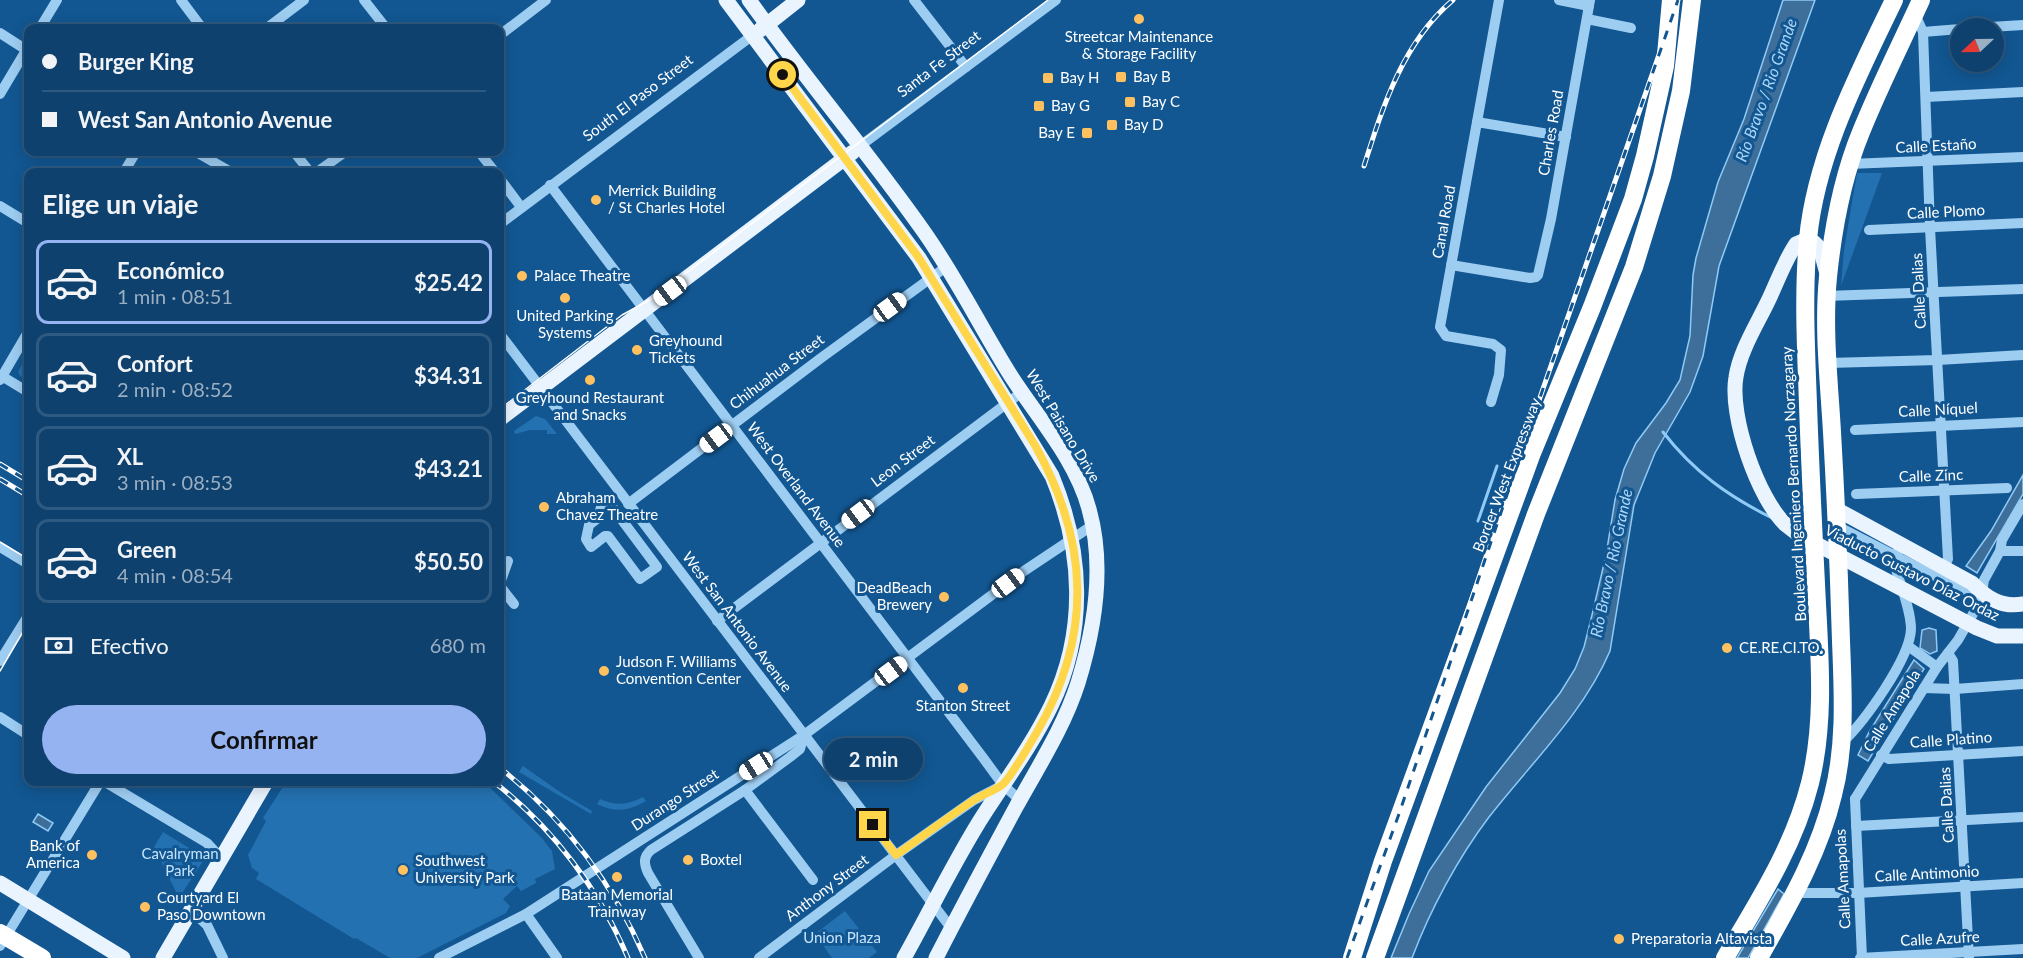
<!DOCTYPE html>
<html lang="es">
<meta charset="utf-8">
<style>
:root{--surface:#0e416e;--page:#174873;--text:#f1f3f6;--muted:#9bafc2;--line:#2e5a81;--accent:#95b2f1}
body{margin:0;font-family:Lato,sans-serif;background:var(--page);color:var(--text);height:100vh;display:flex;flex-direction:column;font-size:22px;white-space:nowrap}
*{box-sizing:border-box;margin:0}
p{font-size:20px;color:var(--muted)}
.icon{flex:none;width:33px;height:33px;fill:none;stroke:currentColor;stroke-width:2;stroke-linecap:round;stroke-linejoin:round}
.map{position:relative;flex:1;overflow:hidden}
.sheet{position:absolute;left:24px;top:168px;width:480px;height:618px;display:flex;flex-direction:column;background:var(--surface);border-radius:12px;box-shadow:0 3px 15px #0003,0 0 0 2px var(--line)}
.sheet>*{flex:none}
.banner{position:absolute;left:24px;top:24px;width:480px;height:132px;border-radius:12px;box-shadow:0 3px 15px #0003,0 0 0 2px var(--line);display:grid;align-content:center;height:132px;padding:0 18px;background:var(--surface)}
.needle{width:39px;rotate:248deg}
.controls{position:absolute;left:1950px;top:18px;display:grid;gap:12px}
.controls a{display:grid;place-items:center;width:54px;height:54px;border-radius:50%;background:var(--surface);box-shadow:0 3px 15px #0003,0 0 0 2px var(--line);font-size:30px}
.end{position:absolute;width:27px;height:27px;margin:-14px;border:8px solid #ffd54a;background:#111;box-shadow:0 0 0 3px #111}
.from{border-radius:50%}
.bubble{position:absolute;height:42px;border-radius:21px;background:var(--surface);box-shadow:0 3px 15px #0003,0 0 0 2px var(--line);font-size:20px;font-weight:700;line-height:42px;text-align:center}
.car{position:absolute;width:18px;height:36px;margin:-18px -9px;border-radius:8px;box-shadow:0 0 4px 2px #0007;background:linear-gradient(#fff 24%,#345 0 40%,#fff 0 76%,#345 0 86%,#fff 0)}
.banner b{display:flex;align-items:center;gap:21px;height:57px;font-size:22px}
.banner b+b{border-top:2px solid var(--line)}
.banner i{width:15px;height:15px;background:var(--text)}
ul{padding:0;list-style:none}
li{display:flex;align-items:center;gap:18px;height:84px;margin:0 12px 9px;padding:0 6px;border:3px solid var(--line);border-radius:12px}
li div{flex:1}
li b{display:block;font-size:22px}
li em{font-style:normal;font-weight:700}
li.on{border-color:var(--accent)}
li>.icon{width:54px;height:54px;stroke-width:1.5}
h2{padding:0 18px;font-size:27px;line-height:72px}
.pay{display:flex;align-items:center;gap:15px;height:66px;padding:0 18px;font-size:22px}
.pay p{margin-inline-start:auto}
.action{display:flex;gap:12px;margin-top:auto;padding:12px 18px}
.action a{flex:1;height:69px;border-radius:36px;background:var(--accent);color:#111;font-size:24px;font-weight:700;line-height:69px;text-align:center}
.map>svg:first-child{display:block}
.green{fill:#2471b1}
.water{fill:#3e6f9a;stroke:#90caf6;stroke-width:1.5}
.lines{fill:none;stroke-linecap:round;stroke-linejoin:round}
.stream{stroke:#90caf6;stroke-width:3}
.minor{stroke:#9ecdf2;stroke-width:10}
.major{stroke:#eaf4ff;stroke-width:15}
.highway{stroke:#fff;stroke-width:18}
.tram{stroke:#fff;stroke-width:1.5}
.rail-casing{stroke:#fff;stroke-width:5}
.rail{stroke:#125792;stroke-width:3;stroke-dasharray:9;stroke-linecap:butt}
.route{stroke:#ffd54a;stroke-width:8}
.poi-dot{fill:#ffc160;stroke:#125792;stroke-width:2}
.labels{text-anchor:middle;stroke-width:6;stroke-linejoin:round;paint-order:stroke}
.poi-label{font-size:15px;fill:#fff;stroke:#125792;text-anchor:start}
.street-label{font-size:15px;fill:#fff;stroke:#125792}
.park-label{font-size:15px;fill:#c6e4fd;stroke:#125792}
.water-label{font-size:16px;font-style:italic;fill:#abd6f9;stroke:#125792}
</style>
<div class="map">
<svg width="2023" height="958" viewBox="0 0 2023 958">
<rect width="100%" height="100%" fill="#125792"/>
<g class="green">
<path d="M 1857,173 L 1882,173 L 1841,286 L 1844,250 Z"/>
<path d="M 28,353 L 28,381 L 20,376 L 18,372 Z"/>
<path d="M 536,416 L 545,419 L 557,434 L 547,434 L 547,430 L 530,430 L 515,434 L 514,431 Z"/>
<path d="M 523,766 L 560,792 L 592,811 L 591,814 L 519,772 Z"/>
<path d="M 286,782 L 484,782 L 541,837 L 552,851 L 555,869 L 535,879 L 536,883 L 521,891 L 517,886 L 503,899 L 510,906 L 506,913 L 417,958 L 390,958 L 356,938 L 354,939 L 256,879 L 259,873 L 252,868 L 248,855 L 266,821 L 263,818 Z"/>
<path d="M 643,797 L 646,801 C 629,811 615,813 597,804 L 600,799 C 615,806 628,805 643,797 Z"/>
<path d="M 163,832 L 202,856 L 203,861 L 179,898 L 154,847 Z"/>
<path d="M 845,911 L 877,952 L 869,958 L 832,958 L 815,934 Z"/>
</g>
<g class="water">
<path d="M 1783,0 L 1815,0 L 1719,266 L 1703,356 L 1690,392 L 1655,453 L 1634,505 L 1610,651 C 1583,714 1531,763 1489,817 C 1458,858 1430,910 1412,958 L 1391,958 L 1409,914 L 1429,871 L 1486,787 L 1560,693 L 1575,669 L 1584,647 L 1592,615 L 1606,555 L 1615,500 L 1624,469 L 1636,443 L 1666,403 L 1680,380 L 1690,336 L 1693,275 L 1696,258 L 1718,182 L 1744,119 Z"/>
<path d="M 2023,475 L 2023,494 L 1977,573 L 1966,566 L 1991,531 Z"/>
<path d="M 1929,628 L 1936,630 L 1937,651 L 1930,654 L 1920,648 L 1922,630 Z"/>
<path d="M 1914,660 L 1924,669 L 1868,761 L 1858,755 L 1869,732 Z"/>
<path d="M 38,814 L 53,823 L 48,831 L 33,822 Z"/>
<path d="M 1778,889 L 1784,894 L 1748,958 L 1737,958 Z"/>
</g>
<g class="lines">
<g class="stream">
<path d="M 1663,432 C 1694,472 1728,496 1772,518"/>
<path d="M 1478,521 L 1497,466"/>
</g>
<g class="minor">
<path d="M 181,0 L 202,28"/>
<path d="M 364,0 L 386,28"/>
<path d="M 914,0 L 966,67"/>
<path d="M 1559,0 L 1589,6"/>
<path d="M 1915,14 L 1923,32 L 1930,228 L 1948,559 L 1944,567"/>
<path d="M 1587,19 L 1631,28"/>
<path d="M 40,28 L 57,0"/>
<path d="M 267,28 L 304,0"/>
<path d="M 1974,28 L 2023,25"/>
<path d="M 1923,32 L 1960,29"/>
<path d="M 0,33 L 28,51"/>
<path d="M 500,35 L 546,0"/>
<path d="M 0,94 L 28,47"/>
<path d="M 1926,97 L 2023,92"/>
<path d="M 1477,122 L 1566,137"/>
<path d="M 860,146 L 1056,0"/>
<path d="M 196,152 L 231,172"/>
<path d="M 294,152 L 310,172"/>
<path d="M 479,152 L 495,172"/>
<path d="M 1849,164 L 2023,157"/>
<path d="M 124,172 L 136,152"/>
<path d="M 317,172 L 345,152"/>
<path d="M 500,179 L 521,207"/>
<path d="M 550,185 L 984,759 L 1003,785 L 1020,800"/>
<path d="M 0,206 L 28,223"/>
<path d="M 500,224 L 753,35"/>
<path d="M 1869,230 L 2023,223"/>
<path d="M 1451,265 L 1530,278 L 1536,277 L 1538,275 L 1551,219 L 1590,0"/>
<path d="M 1826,296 L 2023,289"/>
<path d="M 500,334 L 951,928"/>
<path d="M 1828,363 L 1938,360 L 2023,355"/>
<path d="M 0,375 L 28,392"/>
<path d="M 0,380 L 28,332"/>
<path d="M 1491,402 L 1499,375 L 1501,350 L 1493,344 L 1446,336 L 1440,327 L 1499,0"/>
<path d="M 1855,430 L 2023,422"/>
<path d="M 1856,494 L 2007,488"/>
<path d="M 628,504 L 821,358 L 946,267"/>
<path d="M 607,505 L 613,508 L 657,567 L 640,579 L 608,536 L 605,536 L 591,547 L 586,539 L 589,525 L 598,518 L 601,507 Z"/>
<path d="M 1837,526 L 1981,600"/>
<path d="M 0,547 L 28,564"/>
<path d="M 2000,551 L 2023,551"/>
<path d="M 500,583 L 508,561"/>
<path d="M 500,586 L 514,604"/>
<path d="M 717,621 L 1022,392"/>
<path d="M 1908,646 L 1937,667"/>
<path d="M 1948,653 L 1953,661 L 1969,958"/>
<path d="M 0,661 L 28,616"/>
<path d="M 1924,688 L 1955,689 L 2023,684"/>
<path d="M 0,717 L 28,735"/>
<path d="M 1842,743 C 1864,722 1910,659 1911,629 C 1911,610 1900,584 1895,566 L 1896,556 L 1901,543"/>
<path d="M 1881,755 L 1889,759 L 2023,751"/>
<path d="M 105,782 L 207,843 L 220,857"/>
<path d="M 745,790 L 813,880"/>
<path d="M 1855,799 L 1937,667 L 1958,640 L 1981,600 L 1984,580 L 2000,551 L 2002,540 L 2023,504"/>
<path d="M 1855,799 L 1862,958"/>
<path d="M 1856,826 L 2023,817"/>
<path d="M 1797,890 L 1802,893 L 1858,893 L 2023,883"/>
<path d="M 190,909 L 207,925 L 223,958"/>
<path d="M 526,914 L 557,958"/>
<path d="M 0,946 L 100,782"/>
<path d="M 439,958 L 526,914 L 804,735 L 1024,571 L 1093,525"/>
<path d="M 699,958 L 648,873 C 644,864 643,857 651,850 L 745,790 L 790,757 L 800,749 L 804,735"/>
<path d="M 759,958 L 896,855 L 974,800 L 1003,785"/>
<path d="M 1860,958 L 2023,949"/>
</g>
<g class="major">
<path d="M 726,0 L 919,258 L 1052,476 C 1083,551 1087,632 1051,706 C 1031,747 1003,784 979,822 C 952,866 929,913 904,958"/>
<path d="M 749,0 C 805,78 867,151 922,229 C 955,275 981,328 1011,376 C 1038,418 1076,460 1089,509 C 1105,566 1095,628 1078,683 C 1064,727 1038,767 1016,807 C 989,857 962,907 936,958"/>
<path d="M 760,30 L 798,0"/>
<path d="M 1827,273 C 1822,259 1823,245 1808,239 L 1796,244 C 1785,260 1778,280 1770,297 C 1758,323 1740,350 1736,377 C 1729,416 1758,499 1786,525 C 1791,529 1796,533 1801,536 L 1977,628 L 1997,636 L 2023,636"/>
<path d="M 500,419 L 853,152"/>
<path d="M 1836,509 L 1972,583 C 1987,598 2001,608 2023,604"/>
<path d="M 0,883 L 123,958"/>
<path d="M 163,958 L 266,782"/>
</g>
<g class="highway">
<path d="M 0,933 L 42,958"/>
<path d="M 1352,958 L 1383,861 L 1532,453 L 1592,307 L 1633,199 L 1645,156 L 1665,66 L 1671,0"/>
<path d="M 1375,958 L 1536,514 L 1634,267 L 1662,176 L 1681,91 L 1692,0"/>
<path d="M 1725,958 C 1758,902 1794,847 1810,783 C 1826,719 1819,650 1816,584 C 1813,524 1810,464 1808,404 C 1806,349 1803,294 1808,239 C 1816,155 1858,75 1894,0"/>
<path d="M 1759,958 C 1788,906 1819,854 1833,795 C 1846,745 1843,693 1841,641 C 1839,571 1836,502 1832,432 C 1829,381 1823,328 1828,277 C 1833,228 1842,178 1861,132 C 1879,87 1901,44 1921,0"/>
</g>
<g class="tram">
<path d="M 500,409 L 622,315 L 653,298 L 1048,0"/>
<path d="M 0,542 L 28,559"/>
<path d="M 0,671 L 28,623"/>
</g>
<defs>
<g id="rail">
<path d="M 1364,166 C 1383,106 1403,42 1453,0"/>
<path d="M 0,464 L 28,481"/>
<path d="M 0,479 L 28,496"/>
<path d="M 500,768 C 564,818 613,884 645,958"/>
<path d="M 494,782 C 553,828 599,889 628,958"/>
<path d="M 1347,958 L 1399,814 L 1536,409 L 1678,0"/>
</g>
</defs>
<use href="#rail" class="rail-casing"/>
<use href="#rail" class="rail"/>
</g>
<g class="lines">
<path class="route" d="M 783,75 L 919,258 L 1036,447 C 1089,543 1093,635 1037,732 C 1031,742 1010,779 1002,785 C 994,791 983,794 974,800 C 948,817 922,837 896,855 L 873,825"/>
</g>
<g class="poi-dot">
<circle cx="1139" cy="19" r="6"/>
<rect x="1115" y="71" width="12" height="12" rx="3"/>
<rect x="1042" y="72" width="12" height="12" rx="3"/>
<rect x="1124" y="96" width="12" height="12" rx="3"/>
<rect x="1033" y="100" width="12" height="12" rx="3"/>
<rect x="1106" y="119" width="12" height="12" rx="3"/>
<rect x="1081" y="127" width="12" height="12" rx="3"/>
<circle cx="596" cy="200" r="6"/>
<circle cx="522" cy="276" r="6"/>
<circle cx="565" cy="298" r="6"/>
<circle cx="637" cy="350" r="6"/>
<circle cx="590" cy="380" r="6"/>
<circle cx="544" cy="507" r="6"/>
<circle cx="944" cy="597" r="6"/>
<circle cx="1727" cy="648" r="6"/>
<circle cx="604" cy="671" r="6"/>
<circle cx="963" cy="688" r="6"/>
<circle cx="92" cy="855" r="6"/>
<circle cx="688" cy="860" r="6"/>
<circle cx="403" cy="870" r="6"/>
<circle cx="617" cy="877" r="6"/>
<circle cx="145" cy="907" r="6"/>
<circle cx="1619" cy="939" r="6"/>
</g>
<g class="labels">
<g class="poi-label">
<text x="1139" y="42" text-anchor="middle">Streetcar Maintenance<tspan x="1139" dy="17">&amp; Storage Facility</tspan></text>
<text x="1133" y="82">Bay B</text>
<text x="1060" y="83">Bay H</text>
<text x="1142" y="107">Bay C</text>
<text x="1051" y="111">Bay G</text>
<text x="1124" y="130">Bay D</text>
<text x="1075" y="138" text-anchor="end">Bay E</text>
<text x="608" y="196">Merrick Building<tspan x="608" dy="17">/ St Charles Hotel</tspan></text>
<text x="534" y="281">Palace Theatre</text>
<text x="565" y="321" text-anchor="middle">United Parking<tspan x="565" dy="17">Systems</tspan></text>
<text x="649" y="346">Greyhound<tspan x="649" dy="17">Tickets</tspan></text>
<text x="590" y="403" text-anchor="middle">Greyhound Restaurant<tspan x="590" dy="17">and Snacks</tspan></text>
<text x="556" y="503">Abraham<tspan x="556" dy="17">Chavez Theatre</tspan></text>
<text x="932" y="593" text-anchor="end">DeadBeach<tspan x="932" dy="17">Brewery</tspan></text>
<text x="1739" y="653">CE.RE.CI.TO.</text>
<text x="616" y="667">Judson F. Williams<tspan x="616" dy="17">Convention Center</tspan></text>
<text x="963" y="711" text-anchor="middle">Stanton Street</text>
<text x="80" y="851" text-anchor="end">Bank of<tspan x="80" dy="17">America</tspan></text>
<text x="700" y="865">Boxtel</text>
<text x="415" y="866">Southwest<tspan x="415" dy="17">University Park</tspan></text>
<text x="617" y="900" text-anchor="middle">Bataan Memorial<tspan x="617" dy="17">Trainway</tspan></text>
<text x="157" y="903">Courtyard El<tspan x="157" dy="17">Paso Downtown</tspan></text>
<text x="1631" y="944">Preparatoria Altavista</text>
</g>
<g class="street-label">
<text transform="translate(939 64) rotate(-37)" y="5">Santa Fe Street</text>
<text transform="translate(638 98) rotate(-37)" y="5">South El Paso Street</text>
<text transform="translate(1551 133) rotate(-80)" y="5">Charles Road</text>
<text transform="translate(1936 146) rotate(-3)" y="5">Calle Estaño</text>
<text transform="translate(1946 212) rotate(-3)" y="5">Calle Plomo</text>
<text transform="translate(1444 222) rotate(-80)" y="5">Canal Road</text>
<text transform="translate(1919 291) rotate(-93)" y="5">Calle Dalias</text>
<text transform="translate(777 372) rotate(-37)" y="5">Chihuahua Street</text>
<text transform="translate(1938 410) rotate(-3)" y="5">Calle Níquel</text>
<text transform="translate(1063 426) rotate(59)" y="5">West Paisano Drive</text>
<text transform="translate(903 461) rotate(-37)" y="5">Leon Street</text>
<text transform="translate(1507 475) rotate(-69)" y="5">Border West Expressway</text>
<text transform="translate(1931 476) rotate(-2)" y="5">Calle Zinc</text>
<text transform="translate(1794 484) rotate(-93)" y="5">Boulevard Ingeniero Bernardo Norzagaray</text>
<text transform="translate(796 485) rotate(53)" y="5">West Overland Avenue</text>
<text transform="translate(1912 573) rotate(27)" y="5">Viaducto Gustavo Díaz Ordaz</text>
<text transform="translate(737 622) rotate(53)" y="5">West San Antonio Avenue</text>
<text transform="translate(1892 711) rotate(-58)" y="5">Calle Amapola</text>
<text transform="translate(1951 740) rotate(-4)" y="5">Calle Platino</text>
<text transform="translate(675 800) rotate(-33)" y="5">Durango Street</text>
<text transform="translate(1947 805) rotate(-93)" y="5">Calle Dalias</text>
<text transform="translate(1927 874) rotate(-3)" y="5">Calle Antimonio</text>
<text transform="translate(1843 879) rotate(-93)" y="5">Calle Amapolas</text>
<text transform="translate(827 888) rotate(-37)" y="5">Anthony Street</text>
<text transform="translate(1940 939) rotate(-3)" y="5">Calle Azufre</text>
</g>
<g class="park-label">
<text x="180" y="859">Cavalryman<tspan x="180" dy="17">Park</tspan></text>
<text x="842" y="943">Union Plaza</text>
</g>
<g class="water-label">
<text transform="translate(1766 90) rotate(-70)" y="6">Río Bravo / Rio Grande</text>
<text transform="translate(1611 563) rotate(-78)" y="6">Río Bravo / Rio Grande</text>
</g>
</g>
</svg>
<div class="controls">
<a><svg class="needle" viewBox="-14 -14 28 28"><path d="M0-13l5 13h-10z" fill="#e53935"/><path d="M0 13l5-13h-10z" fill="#9bafc2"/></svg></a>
</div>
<i class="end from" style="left:783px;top:75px"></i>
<i class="end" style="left:873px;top:825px"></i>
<div class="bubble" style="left:824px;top:738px;width:99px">2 min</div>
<i class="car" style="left:670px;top:291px;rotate:233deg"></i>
<i class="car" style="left:890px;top:307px;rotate:54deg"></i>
<i class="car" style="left:716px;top:438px;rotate:233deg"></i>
<i class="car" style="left:858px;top:514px;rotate:233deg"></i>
<i class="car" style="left:1008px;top:583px;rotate:53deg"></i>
<i class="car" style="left:891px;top:671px;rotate:53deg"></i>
<i class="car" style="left:756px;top:766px;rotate:238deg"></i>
<div class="banner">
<b><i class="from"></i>Burger King</b>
<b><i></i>West San Antonio Avenue</b>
</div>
<section class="sheet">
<h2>Elige un viaje</h2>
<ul>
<li class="on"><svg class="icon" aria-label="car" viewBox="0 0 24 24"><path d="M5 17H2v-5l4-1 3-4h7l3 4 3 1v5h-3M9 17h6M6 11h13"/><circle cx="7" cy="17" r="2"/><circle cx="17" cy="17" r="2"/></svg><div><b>Económico</b><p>1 min · 08:51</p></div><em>$25.42</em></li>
<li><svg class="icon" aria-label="car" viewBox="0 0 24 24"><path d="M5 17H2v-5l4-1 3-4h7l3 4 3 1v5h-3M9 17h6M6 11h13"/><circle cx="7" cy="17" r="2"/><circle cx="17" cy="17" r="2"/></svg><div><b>Confort</b><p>2 min · 08:52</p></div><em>$34.31</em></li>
<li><svg class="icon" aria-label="car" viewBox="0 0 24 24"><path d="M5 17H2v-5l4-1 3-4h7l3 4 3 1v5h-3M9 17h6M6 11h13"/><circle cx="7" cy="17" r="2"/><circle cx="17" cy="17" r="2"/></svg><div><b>XL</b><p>3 min · 08:53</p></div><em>$43.21</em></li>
<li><svg class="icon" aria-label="car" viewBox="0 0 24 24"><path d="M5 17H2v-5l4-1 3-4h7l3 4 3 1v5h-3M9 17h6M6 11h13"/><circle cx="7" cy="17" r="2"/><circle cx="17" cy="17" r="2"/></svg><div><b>Green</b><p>4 min · 08:54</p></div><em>$50.50</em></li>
</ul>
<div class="pay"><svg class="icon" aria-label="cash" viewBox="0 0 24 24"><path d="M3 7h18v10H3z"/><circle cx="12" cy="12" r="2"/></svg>Efectivo<p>680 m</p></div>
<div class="action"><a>Confirmar</a></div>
</section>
</div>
